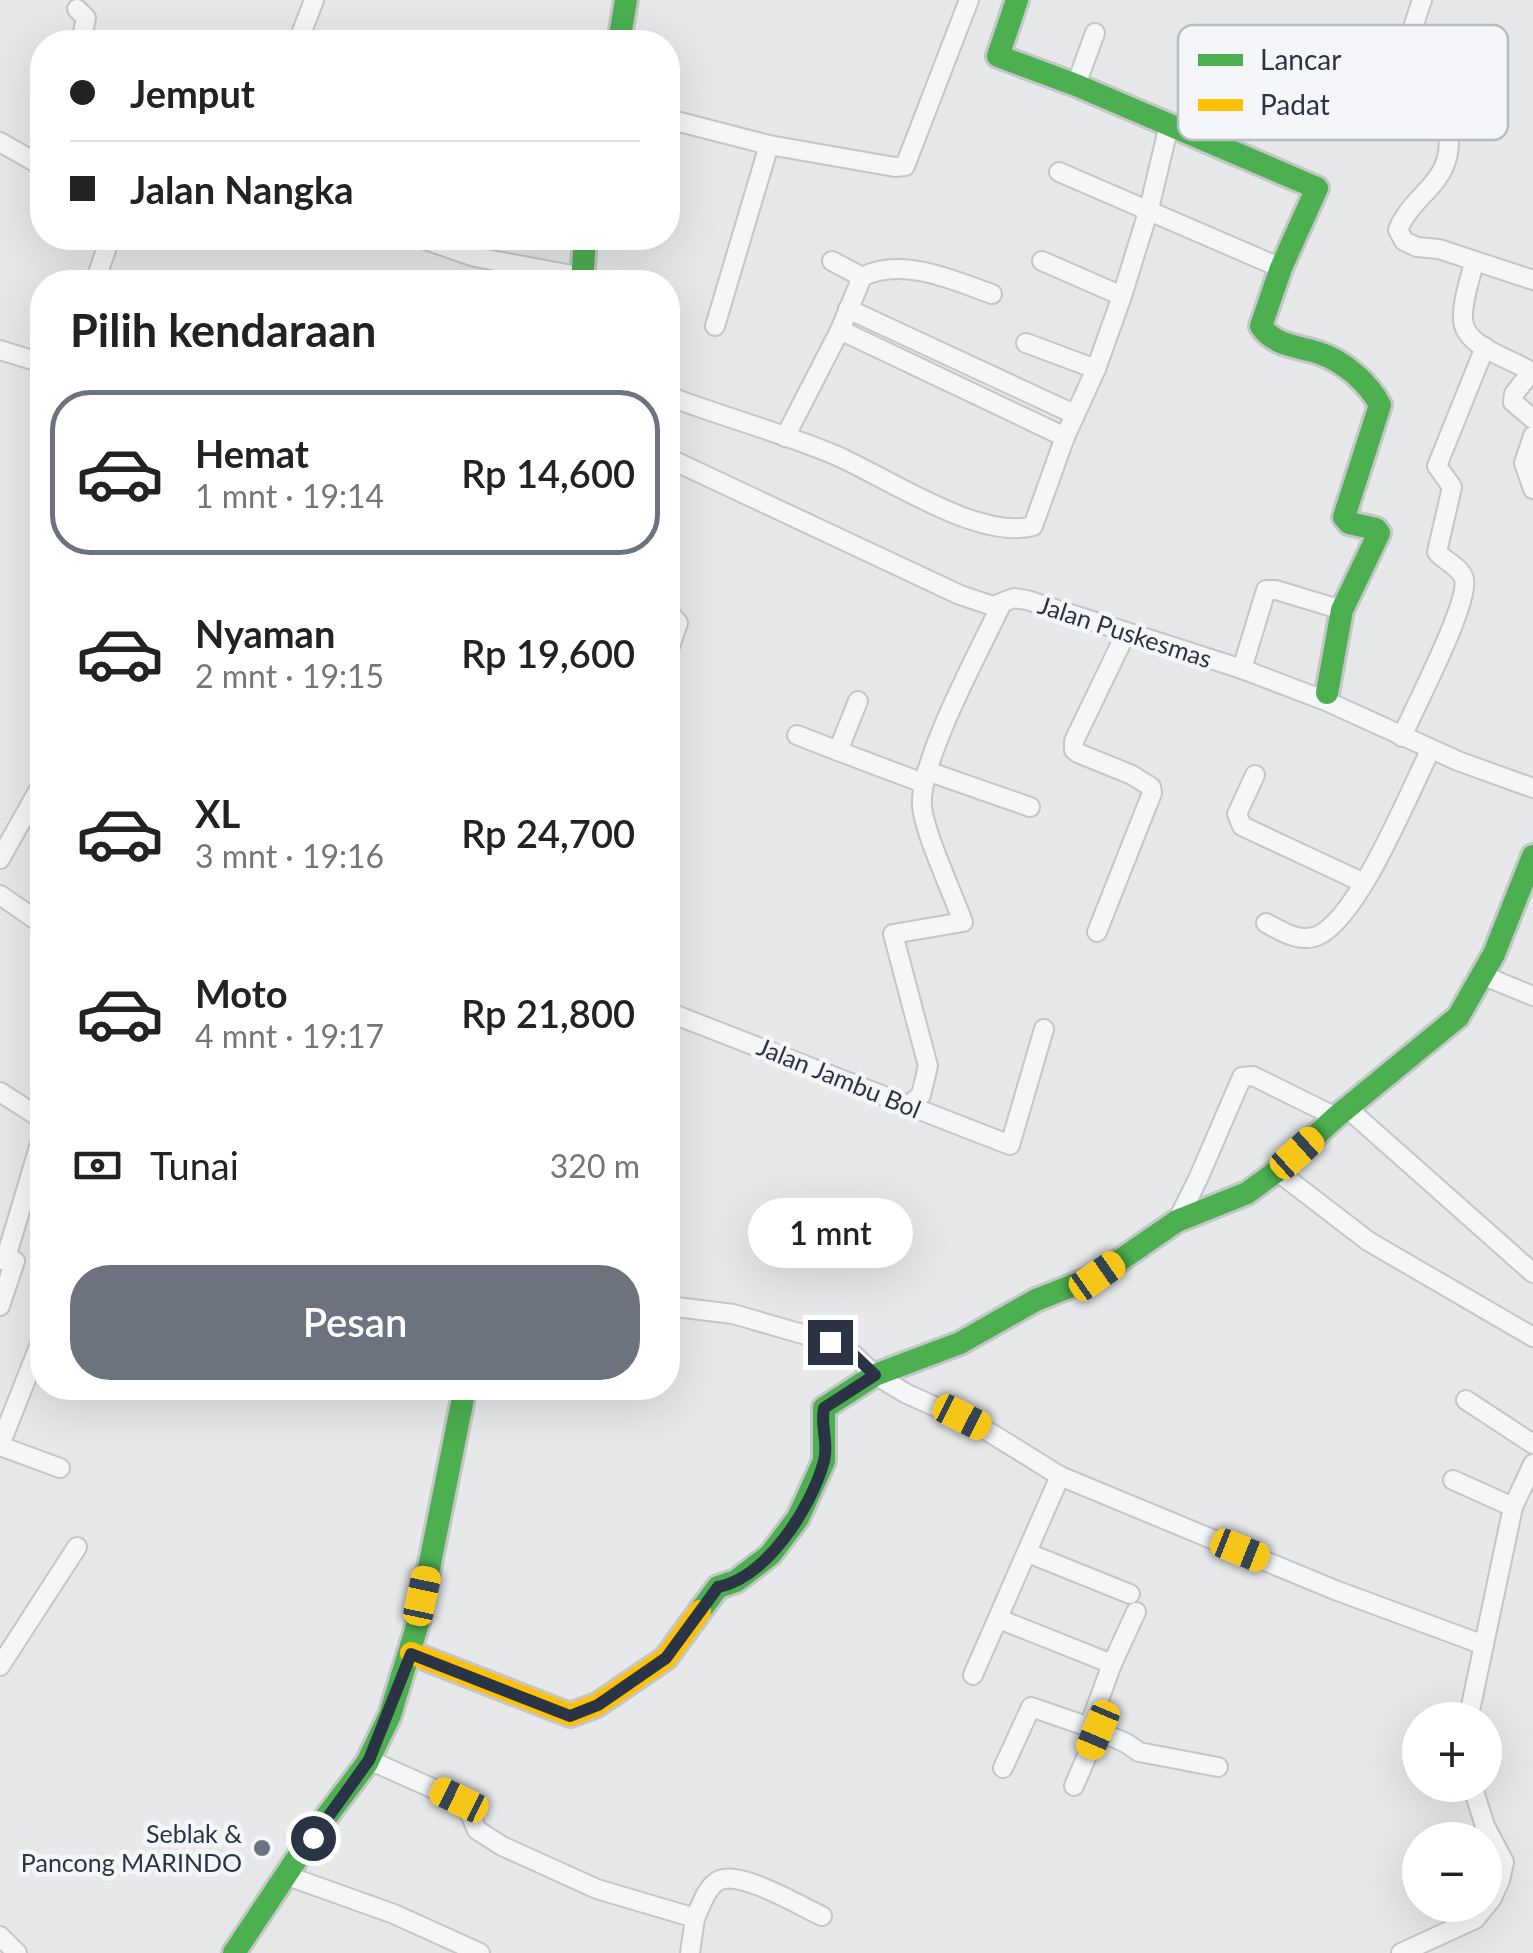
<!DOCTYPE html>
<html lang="id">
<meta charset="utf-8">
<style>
:root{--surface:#fff;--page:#f6f6f6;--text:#222;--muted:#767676;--line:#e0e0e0;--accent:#6c737f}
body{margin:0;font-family:Lato,sans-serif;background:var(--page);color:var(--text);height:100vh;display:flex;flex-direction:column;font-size:38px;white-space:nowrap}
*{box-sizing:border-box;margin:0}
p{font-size:32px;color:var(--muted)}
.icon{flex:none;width:55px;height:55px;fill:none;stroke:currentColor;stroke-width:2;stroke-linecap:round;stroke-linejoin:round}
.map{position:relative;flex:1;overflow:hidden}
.drawer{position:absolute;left:30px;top:270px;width:650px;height:1130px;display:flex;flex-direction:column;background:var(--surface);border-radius:40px;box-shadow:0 10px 40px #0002}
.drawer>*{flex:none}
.guide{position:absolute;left:30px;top:30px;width:650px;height:220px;border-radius:40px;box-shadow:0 10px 40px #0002;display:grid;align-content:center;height:220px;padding:0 40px;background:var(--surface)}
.tools{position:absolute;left:1402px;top:1702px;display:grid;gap:20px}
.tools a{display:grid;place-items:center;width:100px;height:100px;border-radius:50%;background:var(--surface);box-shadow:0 10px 40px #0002;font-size:50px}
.end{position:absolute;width:45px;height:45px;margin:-22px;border:12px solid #2b3445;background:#fff;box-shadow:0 0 0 5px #fff}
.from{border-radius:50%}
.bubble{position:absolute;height:70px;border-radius:35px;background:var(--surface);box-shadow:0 10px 40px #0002;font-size:32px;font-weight:600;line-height:70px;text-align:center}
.car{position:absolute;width:30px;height:60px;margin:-30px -15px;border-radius:12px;box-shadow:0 0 8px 2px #0007;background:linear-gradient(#f5c518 24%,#345 0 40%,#f5c518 0 76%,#345 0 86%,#f5c518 0)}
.guide b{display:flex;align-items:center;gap:35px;height:95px;font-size:38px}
.guide b+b{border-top:2px solid var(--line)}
.guide i{width:25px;height:25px;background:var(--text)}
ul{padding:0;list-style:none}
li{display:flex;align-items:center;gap:30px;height:165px;margin:0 20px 15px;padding:0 20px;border:5px solid transparent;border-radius:40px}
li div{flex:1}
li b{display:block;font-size:38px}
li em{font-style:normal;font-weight:600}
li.selected{border-color:var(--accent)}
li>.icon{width:90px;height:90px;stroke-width:1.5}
h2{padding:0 40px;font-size:45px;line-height:120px}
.pay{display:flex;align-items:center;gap:25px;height:110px;padding:0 40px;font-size:38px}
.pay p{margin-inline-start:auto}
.primary-button{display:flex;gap:20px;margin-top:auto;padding:20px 40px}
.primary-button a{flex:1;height:115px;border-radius:40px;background:var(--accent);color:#fff;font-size:40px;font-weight:600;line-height:115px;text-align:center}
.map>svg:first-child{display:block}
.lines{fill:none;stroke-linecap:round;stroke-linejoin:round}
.street-casing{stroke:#c4c6c8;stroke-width:22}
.fast-casing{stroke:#c4c6c8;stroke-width:28}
.slow-casing{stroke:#c4c6c8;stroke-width:28}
.street{stroke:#f5f6f7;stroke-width:18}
.fast{stroke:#4caf50;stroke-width:22}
.slow{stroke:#ffc107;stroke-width:22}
.route{stroke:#2b3445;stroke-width:12}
.poi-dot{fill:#6c737f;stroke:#f4f6f9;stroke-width:4}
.labels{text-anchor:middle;stroke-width:9;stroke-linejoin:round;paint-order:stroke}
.street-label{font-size:25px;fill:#2b3445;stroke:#f4f6f9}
.poi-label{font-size:25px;fill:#2b3445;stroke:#f4f6f9;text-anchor:end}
.key{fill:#f4f6f9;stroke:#b8bcc3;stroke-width:2.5}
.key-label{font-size:28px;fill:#2b3445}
</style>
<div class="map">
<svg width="1533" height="1953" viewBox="0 0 1533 1953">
<rect width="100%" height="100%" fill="#e6e8ea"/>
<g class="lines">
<defs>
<g id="street">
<path d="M 1422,0 C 1417,16 1408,36 1412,53 C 1413,62 1423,72 1428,80 C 1441,103 1455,134 1446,161 C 1438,188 1409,201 1398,230 L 1404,241 L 1417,247 L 1439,249 L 1533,280"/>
<path d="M 77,9 L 86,18 L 81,42"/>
<path d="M 298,42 L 314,0"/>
<path d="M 1076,85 L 1095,33"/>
<path d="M 668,119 L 769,145 L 895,167 L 905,166 L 969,0"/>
<path d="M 0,142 L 42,166"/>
<path d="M 1059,172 L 1281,268"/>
<path d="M 420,238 L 475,257 L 583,277"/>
<path d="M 1042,261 L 1122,296"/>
<path d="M 1474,262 C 1470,280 1462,301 1463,319 C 1464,348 1512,358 1531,372 L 1514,394 L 1513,402 L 1533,419"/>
<path d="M 862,277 C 901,256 955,281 992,294"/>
<path d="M 95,282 L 110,238"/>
<path d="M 848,309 L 1074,414"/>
<path d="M 715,326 L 769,145"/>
<path d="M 840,330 L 1065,437"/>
<path d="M 1026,343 L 1096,369"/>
<path d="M 0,350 L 42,363"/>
<path d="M 668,396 C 723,417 780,432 835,455 C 886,477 979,541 1033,526 L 1065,437 L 1096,369 L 1122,296 L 1149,209 L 1169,125"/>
<path d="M 1533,436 L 1524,463 L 1533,489"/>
<path d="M 785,437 L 840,330 L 862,277 L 832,261"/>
<path d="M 668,458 L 960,595 L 993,606 L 1014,598 L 1027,600 L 1242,669 L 1326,701 L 1458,761 L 1533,788"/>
<path d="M 668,611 L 678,623 L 668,652"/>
<path d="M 1242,669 L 1266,590 L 1276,590 L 1342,610"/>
<path d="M 41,719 L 42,719"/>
<path d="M 797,735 L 838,751 L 858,701"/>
<path d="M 1402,737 C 1413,710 1470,603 1464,579 C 1461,567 1444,561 1437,552 L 1452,487 L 1437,466 L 1485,347"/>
<path d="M 838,751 L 923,783"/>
<path d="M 927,771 L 1030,807"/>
<path d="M 1255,775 L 1237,814 L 1242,826 L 1364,883"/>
<path d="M 0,859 L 41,786"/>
<path d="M 0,895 L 42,924"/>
<path d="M 1266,923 C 1281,931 1299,943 1317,936 C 1359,918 1409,792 1431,749"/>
<path d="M 1097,932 L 1152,793 L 1151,787 L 1132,775 L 1078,753 L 1074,750 L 1074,741 L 1126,633"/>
<path d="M 1482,975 L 1533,996"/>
<path d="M 668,1012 L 1010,1145 L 1044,1029"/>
<path d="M 0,1092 L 42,1119"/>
<path d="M 908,1106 L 921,1095 L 928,1066 L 893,934 L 963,922 C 953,894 923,830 922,805 C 919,761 981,648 1002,603"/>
<path d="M 1347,1108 L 1533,1273"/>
<path d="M 1277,1171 L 1368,1241 L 1533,1337"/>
<path d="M 1177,1221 L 1198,1179 L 1242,1077 L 1253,1076 L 1336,1117"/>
<path d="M 0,1306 L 15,1261 L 5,1261 L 42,1137"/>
<path d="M 668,1306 L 733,1314 L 830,1342 L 854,1355 L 875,1375 L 907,1394 L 981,1427 L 1060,1476 L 1335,1590 L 1484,1645"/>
<path d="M 1466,1400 L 1533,1444"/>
<path d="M 0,1445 L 42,1339"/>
<path d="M 0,1446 L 60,1468"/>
<path d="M 1453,1480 L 1513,1507"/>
<path d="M 1028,1553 L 1130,1594"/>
<path d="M 999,1619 L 1112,1664 L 1136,1612"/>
<path d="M 0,1666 L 77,1547"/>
<path d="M 973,1675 L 1060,1476"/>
<path d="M 1468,1720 L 1513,1507 L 1533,1464"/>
<path d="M 1089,1727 L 1126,1743 L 1139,1752 L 1218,1767"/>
<path d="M 369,1760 L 459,1800 L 467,1807 L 477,1830 L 502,1846 L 597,1889 L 695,1918 C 701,1906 707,1885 720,1880 C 742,1871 800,1906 822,1916"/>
<path d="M 1003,1768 L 1031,1707 L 1089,1727 L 1112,1664"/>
<path d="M 1074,1786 L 1098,1730"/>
<path d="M 285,1875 L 394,1914 L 480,1953"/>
<path d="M 0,1936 L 17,1953"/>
<path d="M 690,1953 L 695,1918"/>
<path d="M 1401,1953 L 1475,1919 L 1492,1898 L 1500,1880 L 1504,1862 L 1485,1826 L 1472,1785"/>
</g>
<g id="fast">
<path d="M 1017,0 L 998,56 L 1076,85 L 1317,188 L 1281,268 L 1261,326 C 1274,346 1298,346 1319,353 C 1343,361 1368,382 1380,405 L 1344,517 L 1349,523 L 1376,529 L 1379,533 L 1342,610 L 1327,693"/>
<path d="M 619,42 L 626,0"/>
<path d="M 582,282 L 585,238"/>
<path d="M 700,1611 L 718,1587 L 736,1581 L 770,1555 L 798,1518 L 824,1461 L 824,1408 L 875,1375 L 960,1343 L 1036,1300 L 1097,1276 L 1177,1221 L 1247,1193 L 1277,1171 L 1336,1117 L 1458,1017 L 1494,954 L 1533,856"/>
<path d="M 234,1953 L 314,1833 L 367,1763 L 390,1715 L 418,1623 L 465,1388"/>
</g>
<path id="slow" d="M 411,1653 L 570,1715 L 597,1705 L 666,1658 L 700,1611"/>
</defs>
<use href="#street" class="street-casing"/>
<use href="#fast" class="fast-casing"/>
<use href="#slow" class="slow-casing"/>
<use href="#street" class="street"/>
<use href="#fast" class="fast"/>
<use href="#slow" class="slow"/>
</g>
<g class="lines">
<path class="route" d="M 313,1838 L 369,1760 L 411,1654 L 570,1716 L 598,1705 L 666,1658 L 718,1587 C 767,1577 811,1508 824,1461 C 829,1442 820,1427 824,1408 L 875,1375 L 854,1355 L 830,1342"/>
</g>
<circle class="poi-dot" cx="262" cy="1848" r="10"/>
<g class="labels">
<g class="street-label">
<text transform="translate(1125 632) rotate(18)" y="9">Jalan Puskesmas</text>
<text transform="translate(839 1078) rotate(22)" y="9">Jalan Jambu Bol</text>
</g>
<g class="poi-label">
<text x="242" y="1843">Seblak &amp;<tspan x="242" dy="29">Pancong MARINDO</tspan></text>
</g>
</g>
<rect x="1178" y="25" width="330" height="115" rx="15" class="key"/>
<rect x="1198" y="54" width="45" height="12" fill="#4caf50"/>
<rect x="1198" y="99" width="45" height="12" fill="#ffc107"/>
<g class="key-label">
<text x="1260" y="70">Lancar</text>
<text x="1260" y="115">Padat</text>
</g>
</svg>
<div class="tools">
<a>+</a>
<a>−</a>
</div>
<i class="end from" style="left:313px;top:1838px"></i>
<i class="end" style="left:830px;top:1342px"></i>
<div class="bubble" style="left:748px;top:1198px;width:165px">1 mnt</div>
<i class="car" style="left:1297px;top:1153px;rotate:48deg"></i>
<i class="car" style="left:1097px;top:1276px;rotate:55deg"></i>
<i class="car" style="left:962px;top:1417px;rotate:117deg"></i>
<i class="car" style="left:1240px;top:1550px;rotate:112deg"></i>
<i class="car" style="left:422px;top:1596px;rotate:12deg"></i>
<i class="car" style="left:1098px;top:1730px;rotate:203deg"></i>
<i class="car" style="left:459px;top:1800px;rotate:296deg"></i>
<div class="guide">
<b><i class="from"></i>Jemput</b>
<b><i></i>Jalan Nangka</b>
</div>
<section class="drawer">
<h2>Pilih kendaraan</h2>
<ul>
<li class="selected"><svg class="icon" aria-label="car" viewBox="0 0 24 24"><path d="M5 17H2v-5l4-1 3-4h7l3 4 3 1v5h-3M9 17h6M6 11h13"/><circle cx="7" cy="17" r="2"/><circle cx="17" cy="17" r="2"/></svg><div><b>Hemat</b><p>1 mnt · 19:14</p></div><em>Rp 14,600</em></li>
<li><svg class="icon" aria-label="car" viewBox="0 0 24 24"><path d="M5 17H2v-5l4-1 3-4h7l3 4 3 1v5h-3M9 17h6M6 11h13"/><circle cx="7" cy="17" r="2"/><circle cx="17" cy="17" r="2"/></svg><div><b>Nyaman</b><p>2 mnt · 19:15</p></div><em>Rp 19,600</em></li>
<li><svg class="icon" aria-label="car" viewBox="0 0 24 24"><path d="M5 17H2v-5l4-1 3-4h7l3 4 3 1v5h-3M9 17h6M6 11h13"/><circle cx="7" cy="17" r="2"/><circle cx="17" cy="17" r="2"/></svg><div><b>XL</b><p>3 mnt · 19:16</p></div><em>Rp 24,700</em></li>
<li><svg class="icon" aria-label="car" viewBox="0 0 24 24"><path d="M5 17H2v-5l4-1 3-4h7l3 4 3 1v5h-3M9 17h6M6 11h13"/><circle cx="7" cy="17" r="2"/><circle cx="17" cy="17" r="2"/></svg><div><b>Moto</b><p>4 mnt · 19:17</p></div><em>Rp 21,800</em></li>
</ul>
<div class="pay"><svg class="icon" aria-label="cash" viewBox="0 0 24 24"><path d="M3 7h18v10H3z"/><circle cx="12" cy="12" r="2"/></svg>Tunai<p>320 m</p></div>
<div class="primary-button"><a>Pesan</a></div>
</section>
</div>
